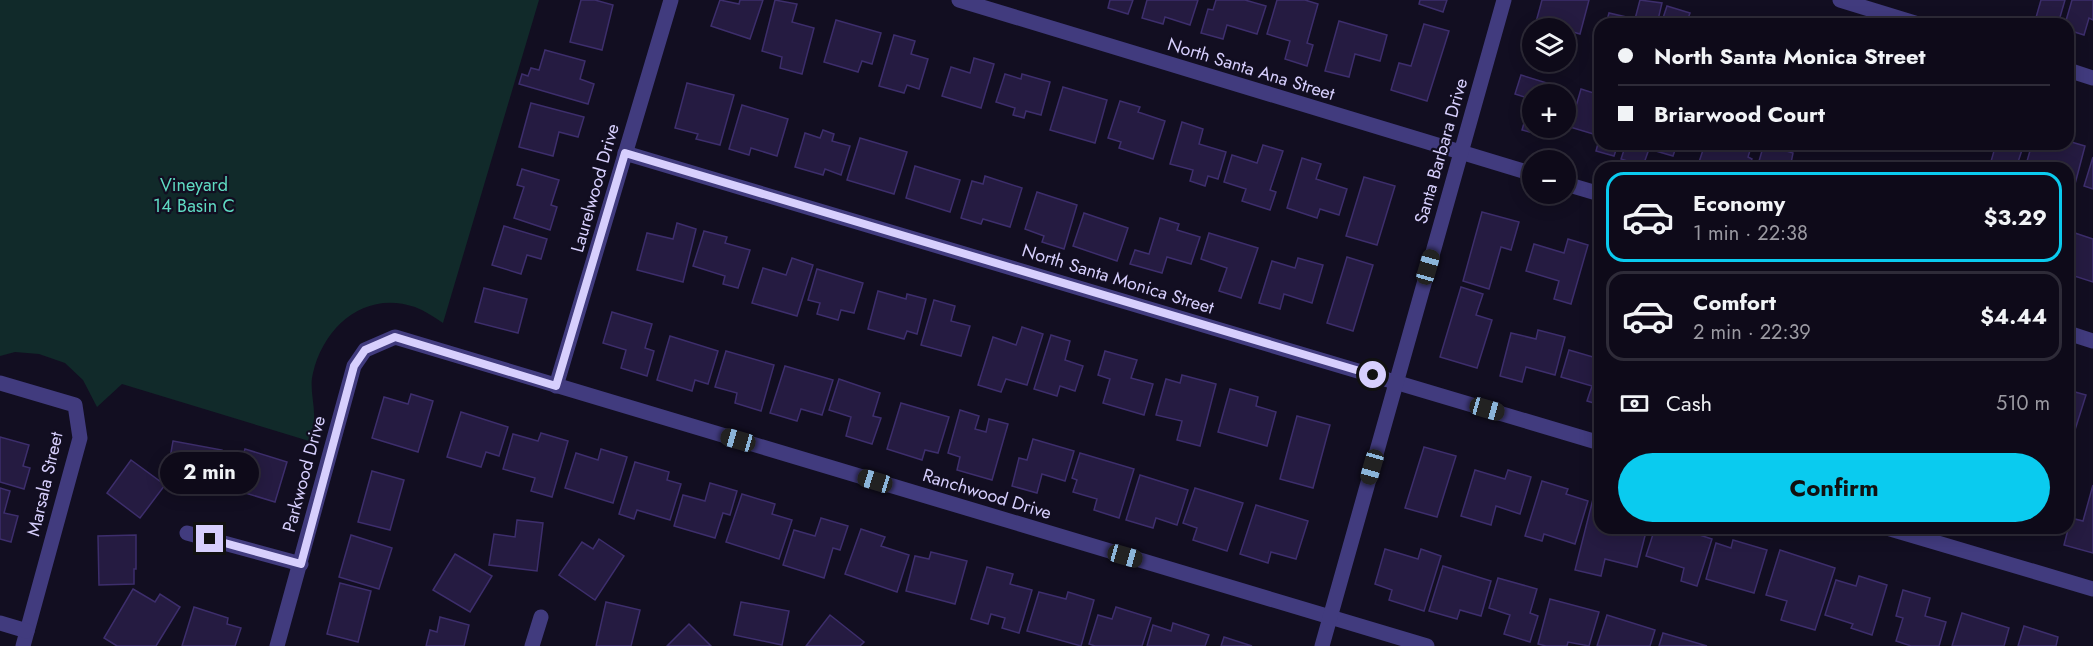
<!DOCTYPE html>
<meta charset="utf-8">
<style>
:root{--surface:#0e0a19;--page:#171322;--text:#f1f3f6;--muted:#9b9aa2;--line:#2e2b38;--accent:#0acbef}
body{margin:0;font-family:Jost,sans-serif;background:var(--page);color:var(--text);height:100vh;display:flex;flex-direction:column;font-size:22px;white-space:nowrap}
*{box-sizing:border-box;margin:0}
p{font-size:20px;color:var(--muted)}
.icon{flex:none;width:33px;height:33px;fill:none;stroke:currentColor;stroke-width:2;stroke-linecap:round;stroke-linejoin:round}
.map{position:relative;flex:1;overflow:hidden}
.panel{position:absolute;left:1594px;top:162px;width:480px;height:372px;display:flex;flex-direction:column;background:var(--surface);border-radius:18px;box-shadow:0 3px 15px #0003,0 0 0 2px var(--line)}
.panel>*{flex:none}
.banner{position:absolute;left:1594px;top:18px;width:480px;height:132px;border-radius:18px;box-shadow:0 3px 15px #0003,0 0 0 2px var(--line);display:grid;align-content:center;height:132px;padding:0 24px;background:var(--surface)}
.buttons{position:absolute;left:1522px;top:18px;display:grid;gap:12px}
.buttons a{display:grid;place-items:center;width:54px;height:54px;border-radius:50%;background:var(--surface);box-shadow:0 3px 15px #0003,0 0 0 2px var(--line);font-size:30px}
.end{position:absolute;width:27px;height:27px;margin:-14px;border:8px solid #d7cffd;background:#111;box-shadow:0 0 0 3px #111}
.from{border-radius:50%}
.bubble{position:absolute;height:42px;border-radius:21px;background:var(--surface);box-shadow:0 3px 15px #0003,0 0 0 2px var(--line);font-size:20px;font-weight:700;line-height:42px;text-align:center}
.car{position:absolute;width:18px;height:36px;margin:-18px -9px;border-radius:8px;box-shadow:0 0 4px 2px #0007;background:linear-gradient(#222 24%,#8ab4d8 0 40%,#222 0 76%,#8ab4d8 0 86%,#222 0)}
.banner b{display:flex;align-items:center;gap:21px;height:57px;font-size:22px}
.banner b+b{border-top:2px solid var(--line)}
.banner i{width:15px;height:15px;background:var(--text)}
ul{padding:10px 0 0;list-style:none}
li{display:flex;align-items:center;gap:18px;height:90px;margin:0 12px 9px;padding:0 12px;border:3px solid var(--line);border-radius:18px}
li div{flex:1}
li b{display:block;font-size:22px}
li em{font-style:normal;font-weight:700}
li.selected{border-color:var(--accent)}
li>.icon{width:54px;height:54px;stroke-width:1.5}
.pay{display:flex;align-items:center;gap:15px;height:66px;padding:0 24px;font-size:22px}
.pay p{margin-inline-start:auto}
.action{display:flex;gap:12px;margin-top:auto;padding:12px 24px}
.action a{flex:1;height:69px;border-radius:36px;background:var(--accent);color:#111;font-size:24px;font-weight:700;line-height:69px;text-align:center}
.map>svg:first-child{display:block}
.green{fill:#112a2a}
.building{fill:#251b41;stroke:#3d2e6c;stroke-width:1.5}
.lines{fill:none;stroke-linecap:round;stroke-linejoin:round}
.minor{stroke:#413b7e;stroke-width:15}
.route{stroke:#d7cffd;stroke-width:8}
.labels{text-anchor:middle;stroke-width:4.5;stroke-linejoin:round;paint-order:stroke}
.street-label{font-size:18px;fill:#d7cffd;stroke:#120e21}
.park-label{font-size:18px;fill:#5fdac2;stroke:#120e21}
</style>
<div class="map">
<svg width="2093" height="646" viewBox="0 0 2093 646">
<rect width="100%" height="100%" fill="#120e21"/>
<path class="green" d="M 0,0 L 539,0 L 443,323 C 434,317 425,311 415,307 C 365,290 324,326 313,373 C 309,388 315,404 314,419 C 314,426 311,434 309,441 L 122,384 L 97,407 L 83,380 L 65,363 L 39,354 L 15,352 L 0,356 Z"/>
<g class="building">
<path d="M 581,0 L 595,0 L 613,5 L 602,50 L 570,42 Z"/>
<path d="M 720,0 L 739,4 L 740,0 L 763,0 L 750,39 L 711,26 Z"/>
<path d="M 775,0 L 797,4 L 792,22 L 814,28 L 802,74 L 780,68 L 782,57 L 762,51 Z"/>
<path d="M 1110,0 L 1133,0 L 1128,14 L 1108,8 Z"/>
<path d="M 1147,0 L 1198,0 L 1190,25 L 1165,17 L 1163,24 L 1142,18 Z"/>
<path d="M 1216,0 L 1245,0 L 1266,6 L 1257,34 L 1227,25 L 1223,39 L 1201,33 L 1208,9 L 1213,10 Z"/>
<path d="M 1277,0 L 1305,0 L 1318,4 L 1307,43 L 1313,45 L 1307,66 L 1285,59 L 1290,41 L 1267,34 Z"/>
<path d="M 1420,0 L 1447,0 L 1443,12 L 1419,4 Z"/>
<path d="M 1542,0 L 1589,0 L 1580,34 L 1566,30 L 1566,28 L 1536,22 Z"/>
<path d="M 1640,0 L 1662,3 L 1657,24 L 1606,24 L 1609,13 L 1635,19 Z"/>
<path d="M 2041,0 L 2065,0 L 2058,24 L 2046,24 L 2035,21 Z"/>
<path d="M 2072,0 L 2093,0 L 2093,20 L 2089,18 L 2084,35 L 2068,30 L 2068,24 L 2065,24 Z"/>
<path d="M 1667,6 L 1690,13 L 1686,24 L 1661,24 Z"/>
<path d="M 836,20 L 881,33 L 872,64 L 862,61 L 858,72 L 824,62 Z"/>
<path d="M 1339,21 L 1387,35 L 1380,61 L 1355,54 L 1349,77 L 1325,71 Z"/>
<path d="M 1424,24 L 1449,31 L 1427,101 L 1391,90 L 1399,63 L 1411,66 Z"/>
<path d="M 894,35 L 915,41 L 911,54 L 928,59 L 919,89 L 907,85 L 904,93 L 879,86 Z"/>
<path d="M 545,50 L 585,61 L 580,79 L 594,84 L 588,104 L 519,84 L 522,74 L 528,76 L 531,68 L 539,70 Z"/>
<path d="M 974,58 L 994,64 L 981,108 L 942,96 L 951,67 L 970,73 Z"/>
<path d="M 1005,74 L 1021,79 L 1022,74 L 1050,82 L 1041,115 L 1026,111 L 1024,118 L 1013,115 L 1015,108 L 996,102 Z"/>
<path d="M 1521,75 L 1563,88 L 1561,94 L 1533,94 L 1533,128 L 1551,128 L 1548,137 L 1522,130 L 1531,99 L 1515,94 Z"/>
<path d="M 687,83 L 734,95 L 720,145 L 696,139 L 698,134 L 675,128 Z"/>
<path d="M 1063,87 L 1107,100 L 1095,143 L 1050,130 Z"/>
<path d="M 1581,89 L 1600,95 L 1600,144 L 1618,144 L 1614,156 L 1596,151 L 1600,136 L 1570,127 Z"/>
<path d="M 1120,101 L 1140,107 L 1138,112 L 1165,121 L 1153,159 L 1119,148 L 1121,142 L 1108,138 Z"/>
<path d="M 531,103 L 584,117 L 578,137 L 559,132 L 553,156 L 519,147 Z"/>
<path d="M 742,105 L 788,119 L 777,156 L 751,148 L 749,155 L 729,149 Z"/>
<path d="M 1182,122 L 1203,129 L 1199,144 L 1226,152 L 1218,179 L 1208,176 L 1205,186 L 1190,181 L 1193,170 L 1170,164 Z"/>
<path d="M 823,130 L 834,134 L 832,141 L 850,146 L 841,175 L 825,169 L 823,175 L 795,167 L 805,133 L 820,138 Z"/>
<path d="M 860,138 L 907,152 L 894,194 L 847,180 Z"/>
<path d="M 2068,141 L 2085,146 L 2075,184 L 2068,182 L 2068,168 L 2025,168 L 2032,144 L 2068,144 Z"/>
<path d="M 1626,144 L 1677,144 L 1673,156 L 1649,149 L 1643,166 L 1621,159 Z"/>
<path d="M 1705,144 L 1752,144 L 1748,157 L 1752,159 L 1749,168 L 1697,168 Z"/>
<path d="M 1764,144 L 1793,153 L 1791,163 L 1808,168 L 1757,168 Z"/>
<path d="M 1975,144 L 2024,144 L 2016,168 L 2000,168 L 1990,165 L 1994,151 Z"/>
<path d="M 1263,145 L 1283,151 L 1270,190 L 1276,192 L 1270,210 L 1242,201 L 1246,189 L 1224,182 L 1232,155 L 1257,163 Z"/>
<path d="M 2093,157 L 2093,189 L 2084,186 Z"/>
<path d="M 1302,158 L 1321,164 L 1316,179 L 1347,189 L 1339,215 L 1320,209 L 1317,218 L 1287,208 Z"/>
<path d="M 915,166 L 960,180 L 950,212 L 906,198 Z"/>
<path d="M 522,169 L 559,180 L 551,205 L 557,207 L 550,230 L 514,218 L 524,187 L 517,185 Z"/>
<path d="M 985,176 L 1022,188 L 1010,227 L 983,219 L 981,224 L 961,218 L 972,181 L 983,184 Z"/>
<path d="M 1364,177 L 1395,186 L 1377,245 L 1346,236 Z"/>
<path d="M 1037,192 L 1077,205 L 1064,249 L 1042,242 L 1044,236 L 1025,229 Z"/>
<path d="M 1482,212 L 1519,222 L 1511,250 L 1501,247 L 1489,289 L 1463,281 Z"/>
<path d="M 1084,213 L 1128,228 L 1117,261 L 1073,246 Z"/>
<path d="M 1160,218 L 1179,224 L 1177,230 L 1200,237 L 1191,264 L 1167,257 L 1162,273 L 1130,264 L 1135,250 L 1149,254 Z"/>
<path d="M 677,223 L 696,229 L 683,282 L 637,270 L 647,233 L 673,239 Z"/>
<path d="M 504,226 L 547,239 L 541,259 L 527,255 L 521,274 L 492,265 Z"/>
<path d="M 704,231 L 727,237 L 725,243 L 750,250 L 738,288 L 723,284 L 725,276 L 693,266 Z"/>
<path d="M 1209,233 L 1258,248 L 1241,298 L 1219,291 L 1227,268 L 1201,259 Z"/>
<path d="M 2075,233 L 2093,239 L 2093,282 L 2068,274 L 2068,252 Z"/>
<path d="M 1568,239 L 1588,245 L 1571,304 L 1554,299 L 1559,281 L 1526,271 L 1534,244 L 1564,253 Z"/>
<path d="M 1347,257 L 1373,265 L 1353,331 L 1327,323 Z"/>
<path d="M 792,258 L 813,265 L 797,316 L 752,303 L 763,268 L 786,275 Z"/>
<path d="M 1298,258 L 1323,265 L 1312,303 L 1284,294 L 1280,309 L 1259,303 L 1272,261 L 1295,268 Z"/>
<path d="M 817,269 L 863,283 L 854,313 L 841,310 L 838,320 L 817,314 L 820,303 L 808,300 Z"/>
<path d="M 1461,287 L 1483,294 L 1476,315 L 1492,320 L 1477,368 L 1440,357 Z"/>
<path d="M 484,288 L 527,299 L 518,333 L 475,322 Z"/>
<path d="M 878,291 L 906,299 L 907,294 L 926,299 L 917,334 L 907,331 L 904,339 L 868,329 Z"/>
<path d="M 934,300 L 955,306 L 951,321 L 970,326 L 961,356 L 921,345 Z"/>
<path d="M 612,312 L 652,324 L 645,348 L 654,351 L 647,376 L 621,368 L 626,350 L 603,343 Z"/>
<path d="M 1022,327 L 1043,334 L 1027,385 L 1006,379 L 1001,392 L 978,385 L 993,337 L 1016,345 Z"/>
<path d="M 1538,330 L 1565,337 L 1555,375 L 1526,367 L 1522,382 L 1500,376 L 1511,333 L 1536,339 Z"/>
<path d="M 1051,335 L 1070,341 L 1065,360 L 1083,366 L 1075,391 L 1060,386 L 1057,396 L 1034,389 Z"/>
<path d="M 670,336 L 718,351 L 708,384 L 695,380 L 692,391 L 657,380 Z"/>
<path d="M 1569,350 L 1600,359 L 1600,405 L 1587,401 L 1592,386 L 1561,377 Z"/>
<path d="M 726,351 L 774,365 L 761,411 L 735,403 L 737,393 L 715,387 Z"/>
<path d="M 1105,351 L 1137,360 L 1131,378 L 1153,384 L 1144,415 L 1103,403 L 1110,379 L 1098,375 Z"/>
<path d="M 785,366 L 833,380 L 822,415 L 801,409 L 797,421 L 770,413 Z"/>
<path d="M 1182,375 L 1216,384 L 1200,446 L 1177,440 L 1182,421 L 1156,415 L 1166,379 L 1180,383 Z"/>
<path d="M 839,379 L 880,393 L 873,416 L 881,418 L 872,444 L 846,436 L 851,417 L 829,410 Z"/>
<path d="M 1230,389 L 1258,397 L 1256,406 L 1276,412 L 1267,446 L 1218,432 Z"/>
<path d="M 2068,390 L 2086,395 L 2068,452 Z"/>
<path d="M 411,394 L 433,401 L 418,452 L 372,438 L 384,397 L 408,404 Z"/>
<path d="M 901,403 L 949,417 L 938,453 L 925,450 L 922,460 L 887,449 Z"/>
<path d="M 960,410 L 979,416 L 975,429 L 986,432 L 989,419 L 1008,424 L 992,480 L 957,470 L 960,457 L 948,453 Z"/>
<path d="M 461,412 L 508,427 L 499,456 L 486,452 L 481,467 L 447,457 Z"/>
<path d="M 1297,416 L 1330,425 L 1313,488 L 1280,479 Z"/>
<path d="M 541,433 L 568,441 L 552,497 L 531,491 L 535,478 L 503,469 L 513,434 L 538,441 Z"/>
<path d="M 0,437 L 29,445 L 23,466 L 30,468 L 24,489 L 0,482 Z"/>
<path d="M 1033,439 L 1074,451 L 1065,481 L 1042,474 L 1037,493 L 1012,486 L 1019,458 L 1027,460 Z"/>
<path d="M 173,441 L 222,450 L 216,484 L 167,475 Z"/>
<path d="M 1424,447 L 1456,456 L 1437,517 L 1405,508 Z"/>
<path d="M 245,449 L 287,462 L 275,502 L 232,489 Z"/>
<path d="M 601,449 L 627,457 L 613,503 L 565,488 L 576,453 L 598,460 Z"/>
<path d="M 1080,453 L 1134,469 L 1119,518 L 1094,510 L 1097,499 L 1073,492 L 1077,480 L 1072,478 Z"/>
<path d="M 131,460 L 165,485 L 140,518 L 107,493 Z"/>
<path d="M 635,462 L 669,472 L 667,480 L 681,484 L 670,520 L 637,510 L 634,519 L 619,514 Z"/>
<path d="M 1475,470 L 1505,479 L 1508,470 L 1531,477 L 1520,514 L 1496,506 L 1491,525 L 1461,516 Z"/>
<path d="M 372,471 L 404,480 L 390,530 L 358,522 Z"/>
<path d="M 1140,475 L 1188,490 L 1177,525 L 1156,518 L 1153,528 L 1126,520 Z"/>
<path d="M 1542,481 L 1568,489 L 1566,494 L 1588,501 L 1575,544 L 1544,534 L 1542,541 L 1525,536 Z"/>
<path d="M 710,483 L 737,491 L 730,515 L 723,513 L 715,538 L 674,526 L 683,495 L 705,501 Z"/>
<path d="M 2093,485 L 2093,553 L 2064,545 L 2071,518 L 2083,521 Z"/>
<path d="M 0,488 L 10,491 L 4,513 L 18,516 L 11,542 L 0,539 Z"/>
<path d="M 1195,488 L 1243,503 L 1227,551 L 1193,540 L 1197,528 L 1183,523 Z"/>
<path d="M 742,494 L 775,504 L 772,514 L 792,520 L 779,559 L 726,542 Z"/>
<path d="M 1593,499 L 1600,501 L 1600,528 L 1630,528 L 1646,532 L 1637,567 L 1605,559 L 1601,576 L 1575,570 Z"/>
<path d="M 1256,505 L 1308,521 L 1296,559 L 1271,552 L 1268,563 L 1240,554 Z"/>
<path d="M 821,518 L 848,526 L 840,550 L 833,548 L 824,578 L 783,565 L 794,530 L 815,536 Z"/>
<path d="M 517,520 L 543,523 L 537,571 L 489,565 L 494,534 L 515,537 Z"/>
<path d="M 1655,528 L 1678,528 L 1712,539 L 1697,586 L 1681,581 L 1684,568 L 1646,556 Z"/>
<path d="M 861,529 L 885,537 L 881,546 L 909,555 L 897,592 L 845,574 Z"/>
<path d="M 136,535 L 136,569 L 134,569 L 134,584 L 99,585 L 98,536 Z"/>
<path d="M 351,535 L 392,548 L 379,589 L 339,577 Z"/>
<path d="M 599,539 L 624,556 L 595,600 L 559,575 L 582,542 L 593,549 Z"/>
<path d="M 1733,540 L 1767,550 L 1754,593 L 1706,579 L 1716,543 L 1731,548 Z"/>
<path d="M 1385,549 L 1418,559 L 1421,549 L 1441,556 L 1424,611 L 1389,600 L 1392,590 L 1375,584 Z"/>
<path d="M 1780,550 L 1835,568 L 1815,630 L 1781,620 L 1787,601 L 1766,595 Z"/>
<path d="M 931,552 L 967,561 L 955,604 L 906,591 L 915,556 L 929,559 Z"/>
<path d="M 455,554 L 492,576 L 470,612 L 433,590 Z"/>
<path d="M 1443,566 L 1491,581 L 1481,616 L 1460,610 L 1457,619 L 1429,611 Z"/>
<path d="M 987,567 L 1013,574 L 1010,584 L 1032,590 L 1019,633 L 1002,628 L 1005,618 L 991,614 L 988,624 L 971,619 Z"/>
<path d="M 1859,576 L 1887,585 L 1872,635 L 1851,628 L 1853,624 L 1825,615 L 1836,580 L 1856,586 Z"/>
<path d="M 1498,578 L 1537,589 L 1530,613 L 1538,616 L 1530,642 L 1504,634 L 1510,615 L 1489,608 Z"/>
<path d="M 340,583 L 371,591 L 358,642 L 327,634 Z"/>
<path d="M 133,589 L 155,602 L 160,594 L 180,607 L 156,646 L 117,646 L 104,638 Z"/>
<path d="M 1903,590 L 1930,598 L 1925,616 L 1946,622 L 1939,646 L 1911,646 L 1896,641 L 1903,618 L 1896,616 Z"/>
<path d="M 1039,592 L 1066,599 L 1068,592 L 1094,600 L 1081,646 L 1027,631 Z"/>
<path d="M 1550,599 L 1599,612 L 1589,646 L 1568,642 L 1567,646 L 1546,646 L 1538,644 Z"/>
<path d="M 606,602 L 640,610 L 631,646 L 596,646 Z"/>
<path d="M 741,602 L 789,611 L 782,645 L 734,635 Z"/>
<path d="M 194,607 L 228,618 L 227,624 L 241,628 L 235,646 L 182,646 Z"/>
<path d="M 1116,607 L 1151,618 L 1142,646 L 1095,646 L 1089,644 L 1098,615 L 1112,619 Z"/>
<path d="M 1962,613 L 2009,628 L 2004,646 L 1952,646 Z"/>
<path d="M 830,615 L 864,642 L 860,646 L 806,646 Z"/>
<path d="M 1607,615 L 1655,630 L 1650,646 L 1597,646 Z"/>
<path d="M 440,617 L 469,625 L 464,646 L 426,646 L 430,630 L 437,632 Z"/>
<path d="M 1173,623 L 1209,635 L 1205,646 L 1147,646 L 1153,625 L 1171,631 Z"/>
<path d="M 689,624 L 711,646 L 667,646 Z"/>
<path d="M 2024,626 L 2058,637 L 2056,646 L 2018,646 Z"/>
<path d="M 1663,633 L 1707,646 L 1659,646 Z"/>
<path d="M 1224,637 L 1252,646 L 1221,646 Z"/>
</g>
<g class="lines">
<g class="minor">
<path d="M 959,0 L 1533,174"/>
<path d="M 1840,0 L 1918,24"/>
<path d="M 2068,70 L 2093,78"/>
<path d="M 625,153 L 1600,443"/>
<path d="M 1566,184 L 1600,194"/>
<path d="M 2068,333 L 2093,341"/>
<path d="M 0,383 L 75,405 L 80,438 L 23,646"/>
<path d="M 556,386 L 671,0"/>
<path d="M 1887,528 L 2093,589"/>
<path d="M 187,533 L 301,564"/>
<path d="M 0,623 L 27,631"/>
<path d="M 277,646 L 354,366 L 365,350 L 395,337 L 1427,646"/>
<path d="M 532,646 L 541,617"/>
<path d="M 1322,646 L 1504,0"/>
</g>
</g>
<g class="lines">
<path class="route" d="M 210,539 L 301,564 L 354,366 L 365,350 L 395,337 L 556,386 L 625,153 L 1373,375"/>
</g>
<g class="labels">
<g class="street-label">
<text transform="translate(1251 69) rotate(17)" y="6">North Santa Ana Street</text>
<text transform="translate(1441 151) rotate(-74)" y="6">Santa Barbara Drive</text>
<text transform="translate(595 188) rotate(-74)" y="6">Laurelwood Drive</text>
<text transform="translate(1118 279) rotate(17)" y="6">North Santa Monica Street</text>
<text transform="translate(304 474) rotate(-75)" y="6">Parkwood Drive</text>
<text transform="translate(45 484) rotate(-77)" y="6">Marsala Street</text>
<text transform="translate(987 494) rotate(17)" y="6">Ranchwood Drive</text>
</g>
<g class="park-label">
<text x="194" y="191">Vineyard<tspan x="194" dy="21">14 Basin C</tspan></text>
</g>
</g>
</svg>
<div class="buttons">
<a><svg class="icon" aria-label="layers" viewBox="0 0 24 24"><path d="M12 4l9 5-9 5-9-5zM3 14l9 5 9-5"/></svg></a>
<a>+</a>
<a>−</a>
</div>
<i class="end from" style="left:1373px;top:375px"></i>
<i class="end" style="left:210px;top:539px"></i>
<div class="bubble" style="left:160px;top:452px;width:99px">2 min</div>
<i class="car" style="left:1428px;top:267px;rotate:16deg"></i>
<i class="car" style="left:1487px;top:409px;rotate:106deg"></i>
<i class="car" style="left:738px;top:440px;rotate:286deg"></i>
<i class="car" style="left:1372px;top:467px;rotate:196deg"></i>
<i class="car" style="left:875px;top:481px;rotate:287deg"></i>
<i class="car" style="left:1125px;top:556px;rotate:106deg"></i>
<div class="banner">
<b><i class="from"></i>North Santa Monica Street</b>
<b><i></i>Briarwood Court</b>
</div>
<section class="panel">
<ul>
<li class="selected"><svg class="icon" aria-label="car" viewBox="0 0 24 24"><path d="M5 17H2v-5l4-1 3-4h7l3 4 3 1v5h-3M9 17h6M6 11h13"/><circle cx="7" cy="17" r="2"/><circle cx="17" cy="17" r="2"/></svg><div><b>Economy</b><p>1 min · 22:38</p></div><em>$3.29</em></li>
<li><svg class="icon" aria-label="car" viewBox="0 0 24 24"><path d="M5 17H2v-5l4-1 3-4h7l3 4 3 1v5h-3M9 17h6M6 11h13"/><circle cx="7" cy="17" r="2"/><circle cx="17" cy="17" r="2"/></svg><div><b>Comfort</b><p>2 min · 22:39</p></div><em>$4.44</em></li>
</ul>
<div class="pay"><svg class="icon" aria-label="cash" viewBox="0 0 24 24"><path d="M3 7h18v10H3z"/><circle cx="12" cy="12" r="2"/></svg>Cash<p>510 m</p></div>
<div class="action"><a>Confirm</a></div>
</section>
</div>
